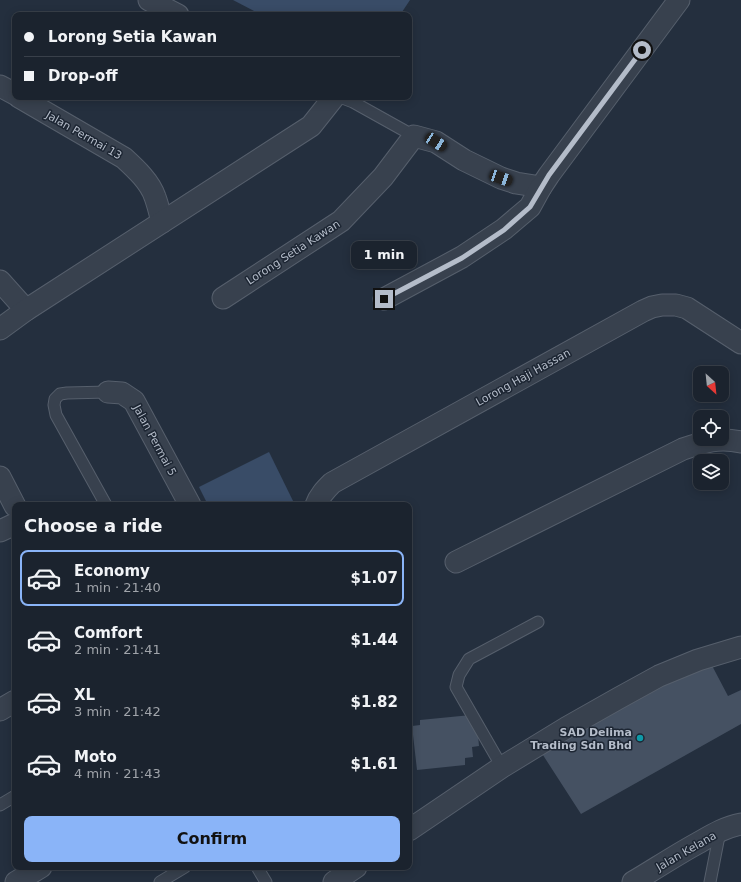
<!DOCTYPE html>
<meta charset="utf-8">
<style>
:root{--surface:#1b232e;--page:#282f3a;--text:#f1f3f6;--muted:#a0a4aa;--line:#39404a;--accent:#8ab4f8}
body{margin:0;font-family:"DejaVu Sans",sans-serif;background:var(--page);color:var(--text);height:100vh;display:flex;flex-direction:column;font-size:15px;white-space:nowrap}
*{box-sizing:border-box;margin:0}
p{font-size:13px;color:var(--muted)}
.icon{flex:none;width:22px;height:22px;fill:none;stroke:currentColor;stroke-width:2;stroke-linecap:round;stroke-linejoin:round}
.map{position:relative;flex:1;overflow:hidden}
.details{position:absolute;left:12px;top:502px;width:400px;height:368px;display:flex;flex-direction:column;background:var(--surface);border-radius:8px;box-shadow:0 2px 10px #0003,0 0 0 1px var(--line)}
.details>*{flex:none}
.top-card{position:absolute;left:12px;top:12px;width:400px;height:88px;border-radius:8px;box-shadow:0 2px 10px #0003,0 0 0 1px var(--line);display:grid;align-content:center;height:88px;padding:0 12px;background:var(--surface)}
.needle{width:26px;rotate:153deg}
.fabs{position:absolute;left:693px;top:366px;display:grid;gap:8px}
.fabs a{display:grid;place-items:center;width:36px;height:36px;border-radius:8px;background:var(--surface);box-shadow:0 2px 10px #0003,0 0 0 1px var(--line);font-size:20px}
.end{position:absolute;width:18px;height:18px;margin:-9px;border:5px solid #b4bcc9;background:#111;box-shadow:0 0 0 2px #111}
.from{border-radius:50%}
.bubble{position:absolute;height:28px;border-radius:8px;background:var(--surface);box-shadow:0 2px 10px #0003,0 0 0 1px var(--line);font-size:13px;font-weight:700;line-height:28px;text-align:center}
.car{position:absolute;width:12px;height:24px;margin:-12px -6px;border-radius:5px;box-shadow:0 0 3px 1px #0007;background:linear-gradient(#222 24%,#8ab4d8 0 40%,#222 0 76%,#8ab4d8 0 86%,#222 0)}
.top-card b{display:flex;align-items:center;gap:14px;height:38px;font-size:15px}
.top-card b+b{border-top:1px solid var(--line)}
.top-card i{width:10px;height:10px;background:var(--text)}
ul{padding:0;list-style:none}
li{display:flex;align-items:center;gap:12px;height:56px;margin:0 8px 6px;padding:0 4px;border:2px solid transparent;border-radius:8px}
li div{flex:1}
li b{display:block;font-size:15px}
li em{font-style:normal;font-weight:700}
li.selected{border-color:var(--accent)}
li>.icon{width:36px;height:36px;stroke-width:1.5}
h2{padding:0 12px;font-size:18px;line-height:48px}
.primary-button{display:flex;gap:8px;margin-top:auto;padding:8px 12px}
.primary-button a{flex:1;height:46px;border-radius:8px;background:var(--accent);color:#111;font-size:16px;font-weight:700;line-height:46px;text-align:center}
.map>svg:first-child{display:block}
.water{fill:#394c67}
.building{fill:#455162}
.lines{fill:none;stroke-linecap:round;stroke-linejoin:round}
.lane-casing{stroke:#565f6c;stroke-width:13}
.street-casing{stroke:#565f6c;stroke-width:23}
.lane{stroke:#38414e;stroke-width:11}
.street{stroke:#38414e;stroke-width:21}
.route{stroke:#b4bcc9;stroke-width:5}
.culture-dot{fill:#0f9aa8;stroke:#1d2633;stroke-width:1.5}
.labels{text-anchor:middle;stroke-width:3;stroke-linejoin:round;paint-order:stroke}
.street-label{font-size:11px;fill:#b4bcc9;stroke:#1d2633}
.poi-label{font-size:11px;font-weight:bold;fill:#b4bcc9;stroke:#1d2633;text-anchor:end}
</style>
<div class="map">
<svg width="741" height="882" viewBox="0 0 741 882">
<rect width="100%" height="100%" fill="#242f3e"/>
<g class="water">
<path d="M 233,0 L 410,0 L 400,15 L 262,15 Z"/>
<path d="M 269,452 L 295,505 L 208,505 L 199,487 Z"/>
</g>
<g class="building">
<path d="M 708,658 L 728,696 L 741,690 L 741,724 L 581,814 L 541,752 Z"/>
<path d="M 471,715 L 477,724 L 479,746 L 472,747 L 473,757 L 465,758 L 465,765 L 417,770 L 412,726 L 420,725 L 420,720 Z"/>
</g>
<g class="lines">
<defs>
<g id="lane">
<path d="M 340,97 L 353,102 L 414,136"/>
<path d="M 106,505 L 56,415 L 54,405 L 55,399 L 60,394 L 67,393 L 108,392"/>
<path d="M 502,767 L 456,687 L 459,675 L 469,659 L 538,622"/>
<path d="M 0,805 L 15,796"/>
<path d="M 257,867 L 266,882"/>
<path d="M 160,882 L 185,867"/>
<path d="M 710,882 L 720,831"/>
</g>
<g id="street">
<path d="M 149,0 L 178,15"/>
<path d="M 0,86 L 15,94"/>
<path d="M 19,97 L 124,158 C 136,169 150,182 155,197 C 158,205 160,214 162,222"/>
<path d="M 0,281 L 26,310"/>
<path d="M 223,298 L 341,221 L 383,177 L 414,136 L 436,142 L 464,160 L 501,178 L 516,183 L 541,187 L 549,175 L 679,0"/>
<path d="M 384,299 L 462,257 L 504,229 L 530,207 L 541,187"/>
<path d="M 0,329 L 26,310 L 311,126 L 334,97"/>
<path d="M 108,392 L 122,393 L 134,401 L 190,505"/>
<path d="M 0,477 L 15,506"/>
<path d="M 316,505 C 319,496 325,490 332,483 L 643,311 L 652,307 L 662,305 L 676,305 L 687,308 L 741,343"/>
<path d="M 0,531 L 15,524"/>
<path d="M 456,562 L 683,449 C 704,442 718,437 741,442"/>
<path d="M 0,710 L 15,701"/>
<path d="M 409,830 L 502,767 L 566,728 L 619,698 L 659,676 L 698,660 L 741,647"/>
<path d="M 16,882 L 41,867"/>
<path d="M 334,882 L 356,867"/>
<path d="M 633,882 C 655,869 676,855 698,843 C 712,835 725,827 741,824"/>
</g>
</defs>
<use href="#lane" class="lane-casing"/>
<use href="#street" class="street-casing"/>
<use href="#lane" class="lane"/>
<use href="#street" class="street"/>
</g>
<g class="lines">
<path class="route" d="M 384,299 L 462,258 L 504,230 L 530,207 L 549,175 L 642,50"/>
</g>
<circle class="culture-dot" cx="640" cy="738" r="4"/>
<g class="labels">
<g class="street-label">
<text transform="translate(84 135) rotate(30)" y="4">Jalan Permai 13</text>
<text transform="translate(293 252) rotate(-33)" y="4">Lorong Setia Kawan</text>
<text transform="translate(523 377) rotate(-29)" y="4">Lorong Haji Hassan</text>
<text transform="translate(155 440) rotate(62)" y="4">Jalan Permai 5</text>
<text transform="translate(686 851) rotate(-30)" y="4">Jalan Kelana</text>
</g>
<g class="poi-label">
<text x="632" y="736">SAD Delima<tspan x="632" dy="13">Trading Sdn Bhd</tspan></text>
</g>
</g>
</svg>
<div class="fabs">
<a><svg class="needle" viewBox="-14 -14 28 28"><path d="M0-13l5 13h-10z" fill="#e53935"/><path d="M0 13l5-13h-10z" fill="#a0a4aa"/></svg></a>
<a><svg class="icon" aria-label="locate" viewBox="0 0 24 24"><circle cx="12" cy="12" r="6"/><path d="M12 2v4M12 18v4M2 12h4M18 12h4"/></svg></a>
<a><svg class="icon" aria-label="layers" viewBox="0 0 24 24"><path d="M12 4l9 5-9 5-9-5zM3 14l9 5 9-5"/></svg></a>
</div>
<i class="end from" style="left:642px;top:50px"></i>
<i class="end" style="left:384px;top:299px"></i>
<div class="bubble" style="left:351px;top:241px;width:66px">1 min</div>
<i class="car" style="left:436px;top:142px;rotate:123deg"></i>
<i class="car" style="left:501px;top:178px;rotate:109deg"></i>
<div class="top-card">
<b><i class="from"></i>Lorong Setia Kawan</b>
<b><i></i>Drop-off</b>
</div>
<section class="details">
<h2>Choose a ride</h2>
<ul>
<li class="selected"><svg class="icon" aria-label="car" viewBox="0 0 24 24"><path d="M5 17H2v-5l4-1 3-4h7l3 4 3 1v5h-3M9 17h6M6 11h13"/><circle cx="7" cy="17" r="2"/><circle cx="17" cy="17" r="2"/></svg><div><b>Economy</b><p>1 min · 21:40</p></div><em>$1.07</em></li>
<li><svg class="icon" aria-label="car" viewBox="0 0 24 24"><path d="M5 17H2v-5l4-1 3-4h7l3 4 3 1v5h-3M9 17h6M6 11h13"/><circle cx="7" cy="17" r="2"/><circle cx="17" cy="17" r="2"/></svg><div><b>Comfort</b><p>2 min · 21:41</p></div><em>$1.44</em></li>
<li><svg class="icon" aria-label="car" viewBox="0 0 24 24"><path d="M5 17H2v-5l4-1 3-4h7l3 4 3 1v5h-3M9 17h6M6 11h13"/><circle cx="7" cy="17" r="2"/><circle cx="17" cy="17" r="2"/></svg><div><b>XL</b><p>3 min · 21:42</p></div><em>$1.82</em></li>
<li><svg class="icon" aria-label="car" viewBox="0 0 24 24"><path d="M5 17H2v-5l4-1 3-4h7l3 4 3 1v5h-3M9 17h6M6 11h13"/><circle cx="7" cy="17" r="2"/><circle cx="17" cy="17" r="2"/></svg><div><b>Moto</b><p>4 min · 21:43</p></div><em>$1.61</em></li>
</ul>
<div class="primary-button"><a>Confirm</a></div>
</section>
</div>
